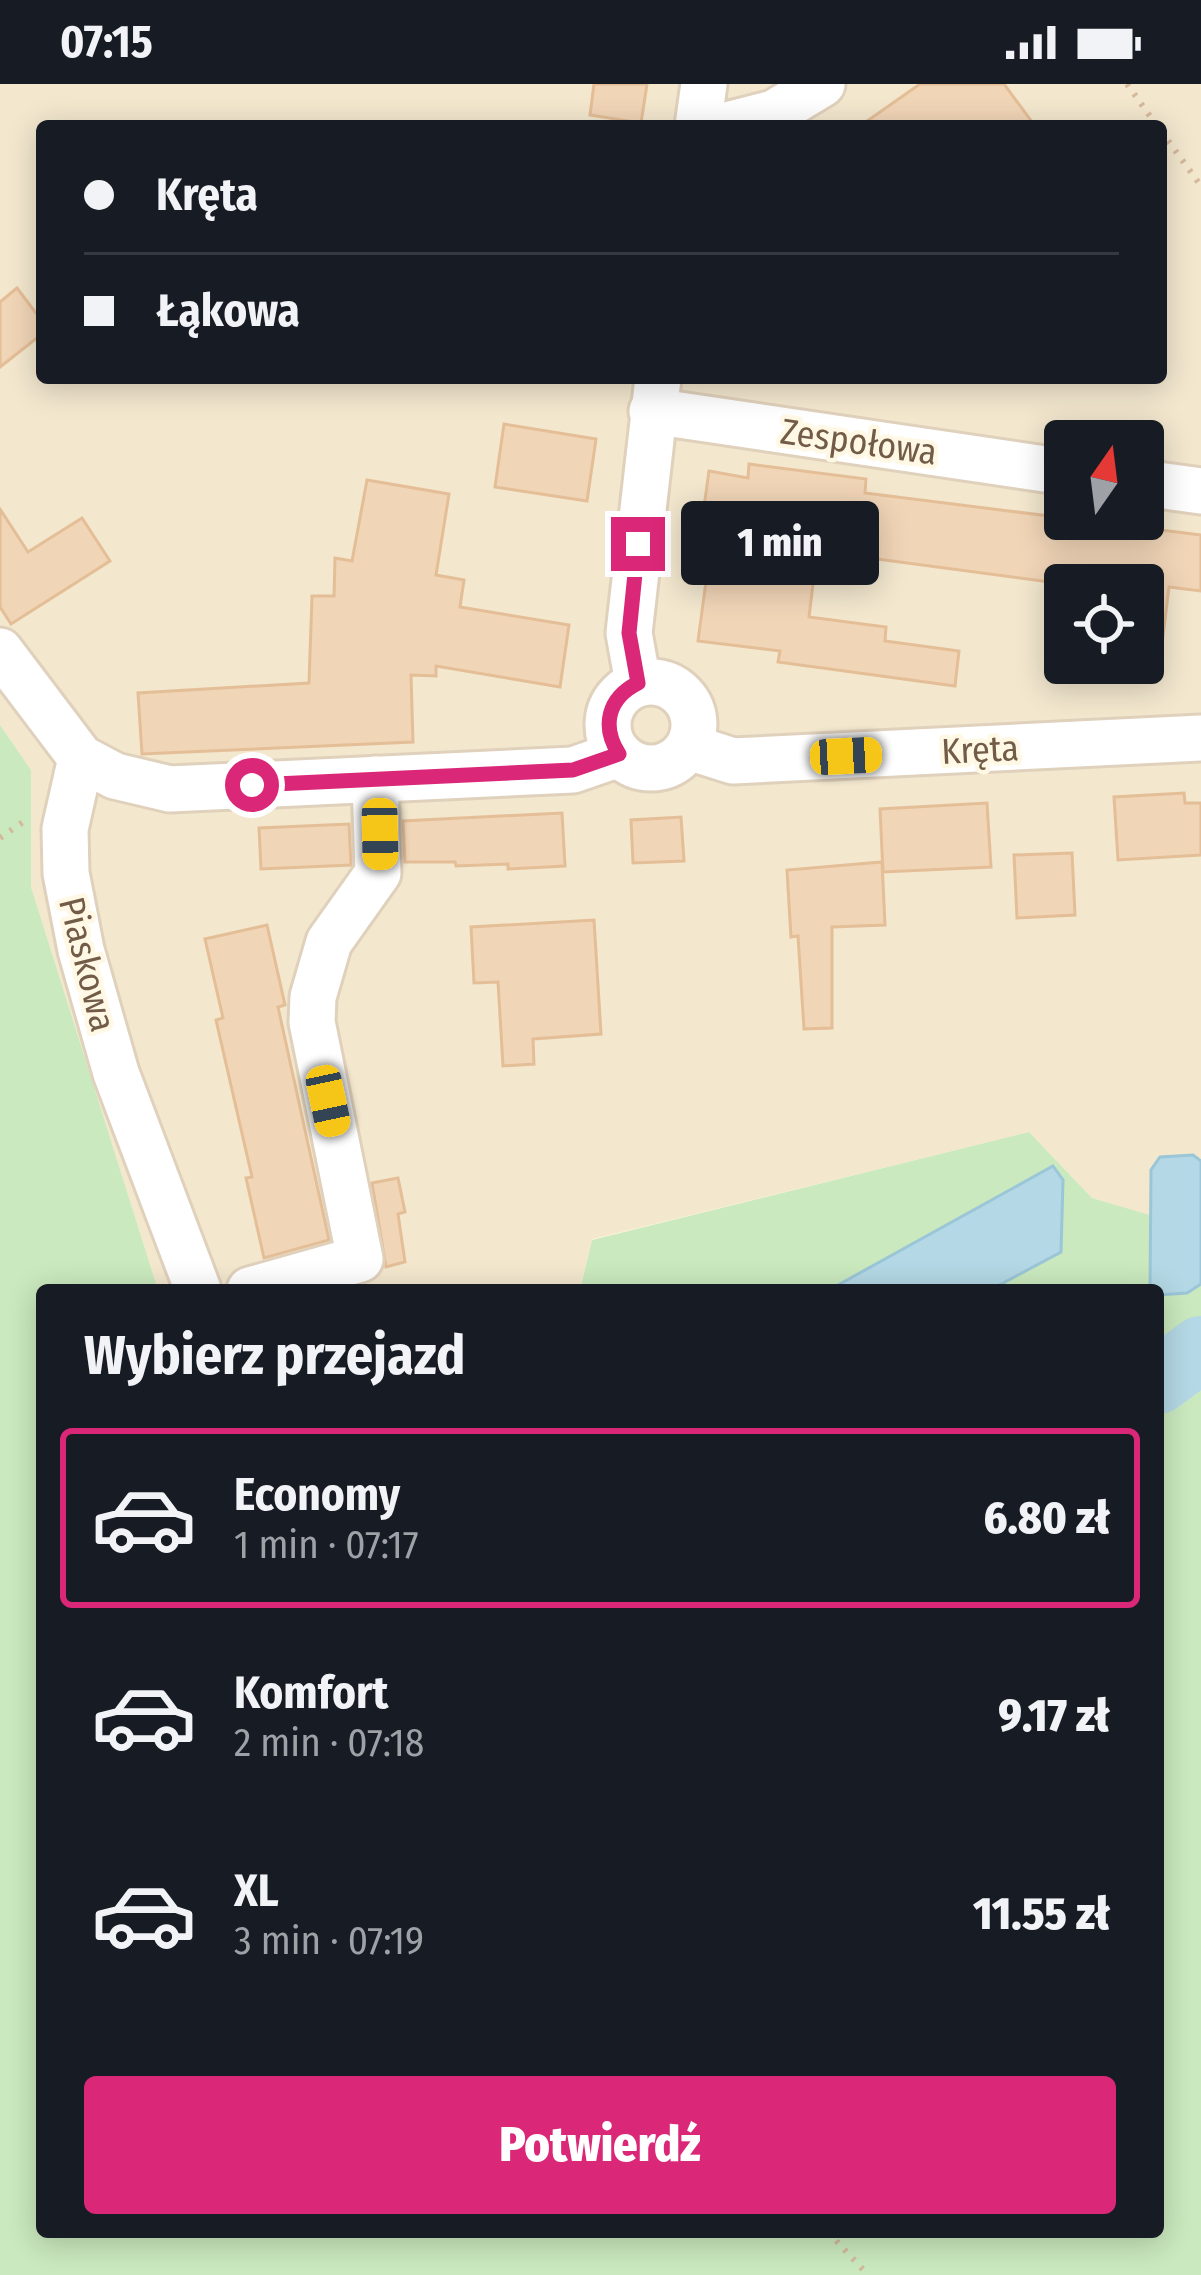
<!DOCTYPE html>
<html lang="pl">
<meta charset="utf-8">
<style>
:root{--surface:#171b24;--page:#242831;--text:#f1f3f6;--muted:#9ea1a6;--line:#363941;--accent:#db2777}
body{margin:0;font-family:"Fira Sans Condensed",sans-serif;background:var(--page);color:var(--text);height:100vh;display:flex;flex-direction:column;font-size:45px;white-space:nowrap}
*{box-sizing:border-box;margin:0}
p{font-size:39px;color:var(--muted)}
.icon{flex:none;width:66px;height:66px;fill:none;stroke:currentColor;stroke-width:2;stroke-linecap:round;stroke-linejoin:round}
.map{position:relative;flex:1;overflow:hidden}
.side{position:absolute;left:36px;top:1200px;width:1128px;height:954px;display:flex;flex-direction:column;background:var(--surface);border-radius:12px;box-shadow:0 6px 30px #0003}
.side>*{flex:none}
.banner{position:absolute;left:36px;top:36px;width:1131px;height:264px;border-radius:12px;box-shadow:0 6px 30px #0003;display:grid;align-content:center;height:264px;padding:0 48px;background:var(--surface)}
.needle{width:78px;rotate:14deg}
.controls{position:absolute;left:1044px;top:336px;display:grid;gap:24px}
.controls a{display:grid;place-items:center;width:120px;height:120px;border-radius:12px;background:var(--surface);box-shadow:0 6px 30px #0003;font-size:60px}
.end{position:absolute;width:54px;height:54px;margin:-27px;border:15px solid #db2777;background:#fff;box-shadow:0 0 0 6px #fff}
.from{border-radius:50%}
.bubble{position:absolute;height:84px;border-radius:12px;background:var(--surface);box-shadow:0 6px 30px #0003;font-size:39px;font-weight:800;line-height:84px;text-align:center}
.car{position:absolute;width:36px;height:72px;margin:-36px -18px;border-radius:15px;box-shadow:0 0 9px 3px #0007;background:linear-gradient(#f5c518 24%,#345 0 40%,#f5c518 0 76%,#345 0 86%,#f5c518 0)}
.banner b{display:flex;align-items:center;gap:42px;height:114px;font-size:45px}
.banner b+b{border-top:3px solid var(--line)}
.banner i{width:30px;height:30px;background:var(--text)}
ul{padding:0;list-style:none}
li{display:flex;align-items:center;gap:36px;height:180px;margin:0 24px 18px;padding:0 24px;border:6px solid transparent;border-radius:12px}
li div{flex:1}
li b{display:block;font-size:45px}
li em{font-style:normal;font-weight:800}
li.selected{border-color:var(--accent)}
li>.icon{width:108px;height:108px;stroke-width:1.5}
h2{padding:0 48px;font-size:54px;line-height:144px}
.button{display:flex;gap:24px;margin-top:auto;padding:24px 48px}
.button a{flex:1;height:138px;border-radius:12px;background:var(--accent);color:#fff;font-size:48px;font-weight:800;line-height:138px;text-align:center}
.status{display:flex;justify-content:space-between;align-items:center;height:84px;padding:0 60px;background:var(--surface);direction:ltr}
.status svg{height:33px;fill:currentColor}
.map>svg:first-child{display:block}
.residential{fill:#f3e7ce;fill-rule:evenodd}
.green{fill:#cae9be}
.water{fill:#b4d8e5;stroke:#9bc6d7;stroke-width:3}
.lines{fill:none;stroke-linecap:round;stroke-linejoin:round}
.river{stroke:#b4d8e5;stroke-width:66}
.building{fill:#f1d5b7;stroke:#e4be97;stroke-width:3}
.minor-casing{stroke:#e0d1bc;stroke-width:51}
.path{stroke:#d5b99b;stroke-width:6;stroke-dasharray:3 9;stroke-linecap:butt}
.minor{stroke:#fff;stroke-width:45}
.route{stroke:#db2777;stroke-width:15}
.labels{text-anchor:middle;stroke-width:9;stroke-linejoin:round;paint-order:stroke}
.street-label{font-size:36px;fill:#725c47;stroke:#fff8e5}
</style>
<div class="status"><b>07:15</b><svg viewBox="0 0 49 12"><path d="M0 12V9h3v3zM5 12V6h3v6zM10 12V3h3v9zM15 12V0h3v12zM26 1h20v11H26zM47 4h2v5h-2z"/></svg></div>
<div class="map">
<svg width="1201" height="2191" viewBox="0 0 1201 2191">
<rect width="100%" height="100%" fill="#fcf4df"/>
<path class="residential" d="M 0,0 L 1201,0 L 1201,1146 L 1092,1114 L 1029,1048 L 592,1155 L 580,1206 L 158,1206 L 31,803 L 31,686 L 0,641 ZM 42,42 L 1161,42 L 1161,294 L 42,294 ZM 1065,357 L 1143,357 L 1143,435 L 1065,435 ZM 1065,501 L 1143,501 L 1143,579 L 1065,579 Z"/>
<path class="green" d="M 0,641 L 31,686 L 31,803 L 158,1206 L 42,1206 L 42,2148 L 1158,2148 L 1158,1206 L 580,1206 L 592,1156 L 1029,1048 L 1092,1114 L 1201,1146 L 1201,2191 L 0,2191 Z"/>
<g class="water">
<path d="M 1193,1071 L 1201,1077 L 1201,1200 L 1187,1209 L 1159,1211 L 1158,1206 L 1150,1206 L 1151,1086 L 1160,1073 Z"/>
<path d="M 1053,1082 L 1063,1096 L 1061,1168 L 990,1206 L 829,1206 Z"/>
</g>
<g class="lines">
<path class="river" d="M 1158,1297 L 1201,1265"/>
</g>
<g class="building">
<path d="M 594,0 L 647,0 L 641,39 L 590,31 Z"/>
<path d="M 920,0 L 1004,0 L 1035,42 L 860,42 Z"/>
<path d="M 17,204 L 42,237 L 42,250 L 0,283 L 0,218 Z"/>
<path d="M 504,340 L 596,355 L 587,417 L 495,403 Z"/>
<path d="M 749,380 L 866,395 L 865,409 L 1201,451 L 1201,507 L 1169,503 L 1162,560 L 1143,558 L 1143,501 L 1072,501 L 817,467 L 809,533 L 886,543 L 885,557 L 959,567 L 955,602 L 778,578 L 780,567 L 698,557 L 712,453 L 700,452 L 709,387 L 748,394 Z"/>
<path d="M 367,396 L 449,410 L 436,491 L 464,496 L 460,523 L 569,541 L 560,603 L 436,582 L 436,592 L 411,591 L 413,658 L 142,670 L 138,609 L 309,599 L 312,512 L 334,512 L 335,474 L 352,477 Z"/>
<path d="M 0,425 L 28,468 L 82,434 L 110,477 L 11,540 L 0,523 Z"/>
<path d="M 1184,709 L 1185,719 L 1201,719 L 1201,771 L 1118,776 L 1114,713 Z"/>
<path d="M 987,719 L 991,783 L 883,788 L 880,725 Z"/>
<path d="M 562,729 L 565,782 L 508,785 L 508,780 L 456,782 L 455,778 L 405,778 L 403,737 Z"/>
<path d="M 681,733 L 684,777 L 633,779 L 631,736 Z"/>
<path d="M 349,740 L 351,781 L 261,785 L 259,744 Z"/>
<path d="M 1072,769 L 1075,831 L 1017,834 L 1014,771 Z"/>
<path d="M 882,778 L 885,841 L 832,843 L 832,944 L 804,945 L 798,852 L 791,853 L 787,786 Z"/>
<path d="M 594,836 L 601,950 L 533,955 L 534,980 L 503,982 L 498,898 L 474,899 L 471,843 Z"/>
<path d="M 267,841 L 285,921 L 278,923 L 329,1156 L 264,1174 L 246,1094 L 252,1093 L 216,936 L 223,934 L 205,855 Z"/>
<path d="M 398,1094 L 405,1128 L 398,1130 L 405,1178 L 386,1183 L 372,1099 Z"/>
</g>
<g class="lines">
<defs>
<g id="minor">
<path d="M 698,42 L 704,0"/>
<path d="M 723,42 L 774,29 L 822,0"/>
<path d="M 652,327 L 1065,388"/>
<path d="M 1143,399 L 1201,407"/>
<path d="M 0,567 L 81,674 L 115,692 L 170,705 L 573,686 L 619,670"/>
<circle cx="651" cy="641" r="43"/>
<path d="M 638,599 L 629,549 L 658,294"/>
<path d="M 689,663 L 733,677 L 1201,654"/>
<path d="M 81,674 L 65,745 L 66,789 L 81,866 L 116,989 L 198,1206"/>
<path d="M 250,1206 L 360,1175 L 312,938 L 313,913 L 329,858 L 378,789 L 375,695"/>
</g>
</defs>
<use href="#minor" class="minor-casing"/>
<g class="path">
<path d="M 1127,0 L 1157,42"/>
<path d="M 1161,47 L 1201,102"/>
<path d="M 0,754 L 23,738"/>
<path d="M 828,2148 L 868,2191"/>
</g>
<use href="#minor" class="minor"/>
</g>
<g class="lines">
<path class="route" d="M 252,701 L 573,686 L 619,670 C 601,642 608,614 638,599 L 629,549 L 638,460"/>
</g>
<g class="labels">
<g class="street-label">
<text transform="translate(859 357) rotate(8)" y="13">Zespołowa</text>
<text transform="translate(980 665) rotate(-3)" y="13">Kręta</text>
<text transform="translate(88 880) rotate(76)" y="13">Piaskowa</text>
</g>
</g>
</svg>
<div class="controls">
<a><svg class="needle" viewBox="-14 -14 28 28"><path d="M0-13l5 13h-10z" fill="#e53935"/><path d="M0 13l5-13h-10z" fill="#9ea1a6"/></svg></a>
<a><svg class="icon" aria-label="locate" viewBox="0 0 24 24"><circle cx="12" cy="12" r="6"/><path d="M12 2v4M12 18v4M2 12h4M18 12h4"/></svg></a>
</div>
<i class="end from" style="left:252px;top:701px"></i>
<i class="end" style="left:638px;top:460px"></i>
<div class="bubble" style="left:681px;top:417px;width:198px">1 min</div>
<i class="car" style="left:846px;top:672px;rotate:87deg"></i>
<i class="car" style="left:380px;top:750px;rotate:179deg"></i>
<i class="car" style="left:328px;top:1017px;rotate:168deg"></i>
<div class="banner">
<b><i class="from"></i>Kręta</b>
<b><i></i>Łąkowa</b>
</div>
<section class="side">
<h2>Wybierz przejazd</h2>
<ul>
<li class="selected"><svg class="icon" aria-label="car" viewBox="0 0 24 24"><path d="M5 17H2v-5l4-1 3-4h7l3 4 3 1v5h-3M9 17h6M6 11h13"/><circle cx="7" cy="17" r="2"/><circle cx="17" cy="17" r="2"/></svg><div><b>Economy</b><p>1 min · 07:17</p></div><em>6.80 zł</em></li>
<li><svg class="icon" aria-label="car" viewBox="0 0 24 24"><path d="M5 17H2v-5l4-1 3-4h7l3 4 3 1v5h-3M9 17h6M6 11h13"/><circle cx="7" cy="17" r="2"/><circle cx="17" cy="17" r="2"/></svg><div><b>Komfort</b><p>2 min · 07:18</p></div><em>9.17 zł</em></li>
<li><svg class="icon" aria-label="car" viewBox="0 0 24 24"><path d="M5 17H2v-5l4-1 3-4h7l3 4 3 1v5h-3M9 17h6M6 11h13"/><circle cx="7" cy="17" r="2"/><circle cx="17" cy="17" r="2"/></svg><div><b>XL</b><p>3 min · 07:19</p></div><em>11.55 zł</em></li>
</ul>
<div class="button"><a>Potwierdź</a></div>
</section>
</div>
